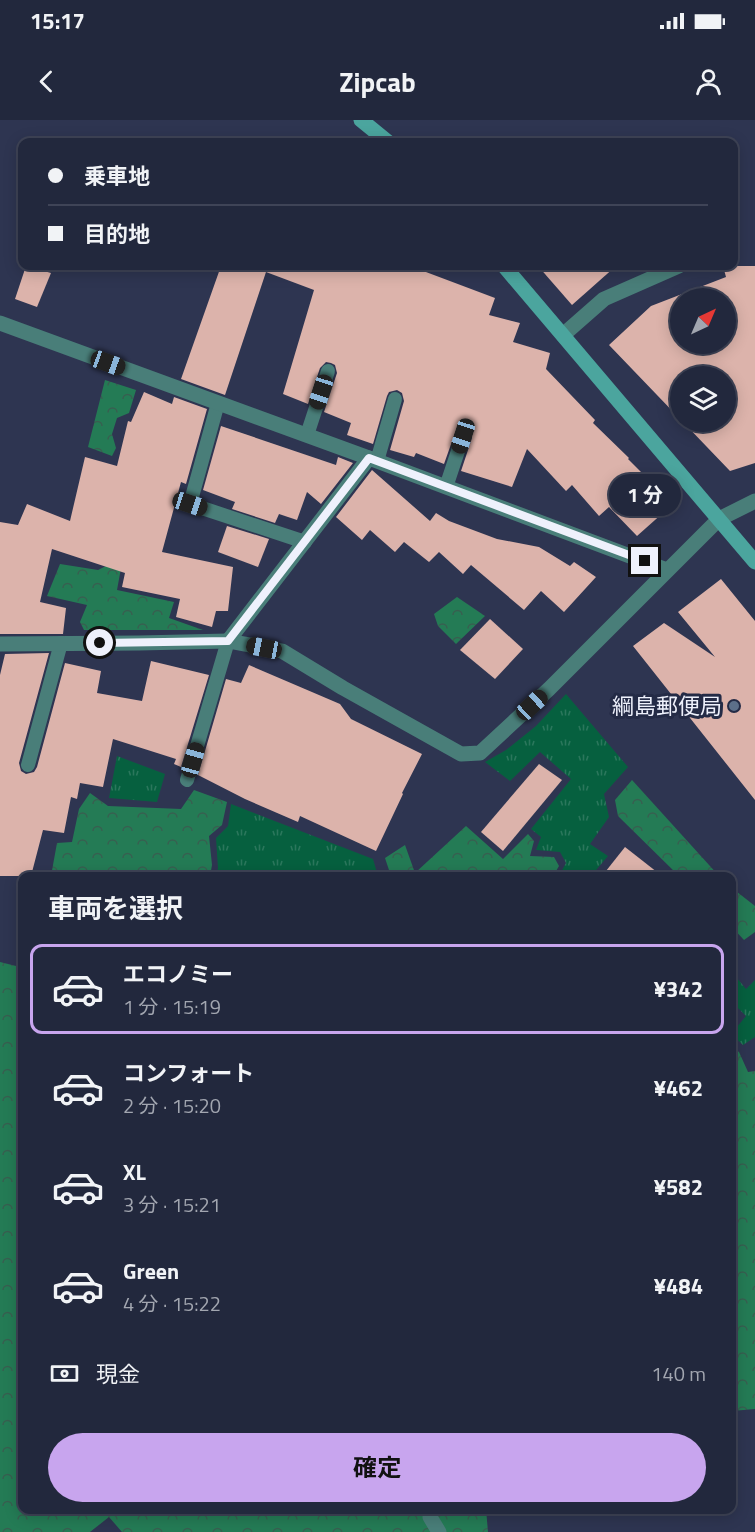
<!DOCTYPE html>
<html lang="ja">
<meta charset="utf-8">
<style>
:root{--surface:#22283d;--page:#2e3448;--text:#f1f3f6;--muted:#a2a6b0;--line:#3f4457;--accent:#c8a5ee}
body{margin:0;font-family:"Titillium Web","Noto Sans JP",sans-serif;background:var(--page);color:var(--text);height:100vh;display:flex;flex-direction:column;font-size:22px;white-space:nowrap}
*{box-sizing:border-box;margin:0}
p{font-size:20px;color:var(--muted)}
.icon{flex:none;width:33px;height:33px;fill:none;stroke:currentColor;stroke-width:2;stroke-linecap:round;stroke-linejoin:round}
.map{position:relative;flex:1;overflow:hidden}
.drawer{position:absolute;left:18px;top:752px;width:718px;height:642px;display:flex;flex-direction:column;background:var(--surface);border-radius:12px;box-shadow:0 3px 15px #0003,0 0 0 2px var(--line)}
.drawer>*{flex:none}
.top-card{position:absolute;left:18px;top:18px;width:720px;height:132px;border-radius:12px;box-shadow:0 3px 15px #0003,0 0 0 2px var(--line);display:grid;align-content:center;height:132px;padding:0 30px;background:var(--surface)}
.needle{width:39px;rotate:44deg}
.buttons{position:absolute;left:670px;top:168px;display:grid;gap:12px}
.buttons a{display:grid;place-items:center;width:66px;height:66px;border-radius:50%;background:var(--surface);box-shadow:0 3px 15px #0003,0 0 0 2px var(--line);font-size:30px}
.end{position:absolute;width:27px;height:27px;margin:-14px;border:8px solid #eef1fc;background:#111;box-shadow:0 0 0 3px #111}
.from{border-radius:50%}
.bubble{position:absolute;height:42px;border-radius:21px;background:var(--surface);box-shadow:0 3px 15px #0003,0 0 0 2px var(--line);font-size:20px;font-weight:700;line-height:42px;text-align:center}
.car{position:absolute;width:18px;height:36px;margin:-18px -9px;border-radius:8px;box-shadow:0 0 4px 2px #0007;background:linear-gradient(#222 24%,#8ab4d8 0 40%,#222 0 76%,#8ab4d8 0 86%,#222 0)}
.top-card b{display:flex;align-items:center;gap:21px;height:57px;font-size:22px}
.top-card b+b{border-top:2px solid var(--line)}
.top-card i{width:15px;height:15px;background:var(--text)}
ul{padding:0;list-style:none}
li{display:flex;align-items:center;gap:18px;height:90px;margin:0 12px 9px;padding:0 18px;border:3px solid transparent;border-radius:12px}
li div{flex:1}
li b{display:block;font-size:22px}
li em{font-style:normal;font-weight:700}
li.on{border-color:var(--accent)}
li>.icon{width:54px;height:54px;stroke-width:1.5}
h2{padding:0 30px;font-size:27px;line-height:72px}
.pay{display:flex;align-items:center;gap:15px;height:66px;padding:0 30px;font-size:22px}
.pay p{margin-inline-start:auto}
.action{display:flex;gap:12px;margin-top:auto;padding:12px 30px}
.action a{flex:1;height:69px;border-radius:36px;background:var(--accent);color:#111;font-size:24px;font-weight:700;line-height:69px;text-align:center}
.status{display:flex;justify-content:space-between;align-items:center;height:42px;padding:0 30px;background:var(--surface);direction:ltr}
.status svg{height:16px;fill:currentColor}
header{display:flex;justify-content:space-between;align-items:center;height:78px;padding:0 30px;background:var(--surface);font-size:27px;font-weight:700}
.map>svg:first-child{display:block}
.grass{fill:url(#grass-tufts)}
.forest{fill:url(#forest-crowns)}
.building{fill:#dcb3ab;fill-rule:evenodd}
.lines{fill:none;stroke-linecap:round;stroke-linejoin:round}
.lane{stroke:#497e79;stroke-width:14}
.street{stroke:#497e79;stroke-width:15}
.secondary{stroke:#4ba59e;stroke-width:15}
.route{stroke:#eef1fc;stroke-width:8}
.service-dot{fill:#5c6f8a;stroke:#242b46;stroke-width:2}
.labels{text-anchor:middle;stroke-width:6;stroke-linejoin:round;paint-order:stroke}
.poi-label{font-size:22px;fill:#eef1fc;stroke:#242b46;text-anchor:end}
</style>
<div class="status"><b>15:17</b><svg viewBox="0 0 49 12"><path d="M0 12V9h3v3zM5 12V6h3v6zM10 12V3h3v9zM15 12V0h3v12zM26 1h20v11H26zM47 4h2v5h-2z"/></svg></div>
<header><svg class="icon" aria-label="back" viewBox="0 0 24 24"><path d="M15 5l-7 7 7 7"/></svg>Zipcab<svg class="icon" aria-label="person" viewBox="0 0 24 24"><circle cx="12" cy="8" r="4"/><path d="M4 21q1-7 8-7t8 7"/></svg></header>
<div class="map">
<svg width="755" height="1412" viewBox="0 0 755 1412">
<defs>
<pattern id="grass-tufts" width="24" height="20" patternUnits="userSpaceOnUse" patternTransform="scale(1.5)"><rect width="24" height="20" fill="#06603f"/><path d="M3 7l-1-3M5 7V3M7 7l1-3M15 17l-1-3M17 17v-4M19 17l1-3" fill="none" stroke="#2b775c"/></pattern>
<pattern id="forest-crowns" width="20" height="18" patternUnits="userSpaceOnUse" patternTransform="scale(1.5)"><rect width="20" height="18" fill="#247b55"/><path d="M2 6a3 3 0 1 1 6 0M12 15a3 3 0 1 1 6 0" fill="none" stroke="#375f50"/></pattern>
</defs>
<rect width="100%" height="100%" fill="#2e3551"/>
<g class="grass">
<path d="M 566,574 L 628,647 L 604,674 L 609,697 L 590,724 L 608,736 L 591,756 L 562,756 L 560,754 L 566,743 L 560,732 L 536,730 L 541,717 L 531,709 L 571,659 L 540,632 L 510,661 L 485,642 L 506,630 L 536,606 Z"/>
<path d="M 117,636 L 165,654 L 157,682 L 109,678 Z"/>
<path d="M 231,684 L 373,739 L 378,756 L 216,756 L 218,748 L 216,718 L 228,706 Z"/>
<path d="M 732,852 L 746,869 L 755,860 L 755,917 L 743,925 L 732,915 L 732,913 L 746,896 L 732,882 Z"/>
</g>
<g class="forest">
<path d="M 105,260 L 136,270 L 129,293 L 117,298 L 112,314 L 116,328 L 112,336 L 88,327 Z"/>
<path d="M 60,444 L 98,450 L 108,445 L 121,448 L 117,470 L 174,482 L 169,498 L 203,510 L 84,510 L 80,502 L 87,485 L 47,476 Z"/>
<path d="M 457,477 L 485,496 L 456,524 L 438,506 L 434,494 Z"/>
<path d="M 632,660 L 719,756 L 679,756 L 618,696 L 615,680 Z"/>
<path d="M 194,670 L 227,682 L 222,705 L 209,716 L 212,745 L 210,756 L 51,756 L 57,723 L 72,722 L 79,689 L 90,673 L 108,686 L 181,689 Z"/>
<path d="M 466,706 L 503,739 L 528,714 L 534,721 L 530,736 L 554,737 L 559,746 L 553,756 L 391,756 L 385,738 L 405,725 L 415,753 Z"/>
<path d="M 732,768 L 755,786 L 755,812 L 744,820 L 732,807 Z"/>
<path d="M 21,832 L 22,832 L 22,1389 L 486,1389 L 488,1412 L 122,1412 L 109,1397 L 90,1412 L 0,1412 L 0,842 L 16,846 Z"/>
<path d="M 732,927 L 739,932 L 748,952 L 755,951 L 755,1289 L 732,1291 Z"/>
</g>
<g class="building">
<path d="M 26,146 L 51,153 L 37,187 L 15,179 Z"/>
<path d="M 221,146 L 410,146 L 495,178 L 489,195 L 520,203 L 513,222 L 550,233 L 546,249 L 595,300 L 593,303 L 629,338 L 628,339 L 673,384 L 637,416 L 609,387 L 599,396 L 572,365 L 566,371 L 527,329 L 512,367 L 461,351 L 472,318 L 472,314 L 466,308 L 461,307 L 455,313 L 444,344 L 416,333 L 414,337 L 390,330 L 404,281 L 402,273 L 397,270 L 389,272 L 387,276 L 373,324 L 347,315 L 351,303 L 324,292 L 337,253 L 335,245 L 331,243 L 326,242 L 320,248 L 308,284 L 283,274 L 314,170 L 266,152 L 225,275 L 181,259 Z"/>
<path d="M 538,146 L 616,146 L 572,185 Z"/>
<path d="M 723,146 L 755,146 L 755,343 L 730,351 L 683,302 L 726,302 L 726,256 L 681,256 L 681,300 L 609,225 L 651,186 L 726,157 ZM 681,178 L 726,178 L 726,224 L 681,224 Z"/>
<path d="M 144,272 L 172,284 L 174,277 L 207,289 L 186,364 L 181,362 L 162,432 L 233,447 L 228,491 L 216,491 L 212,507 L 176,497 L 180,479 L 122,467 L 125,453 L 52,429 L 40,482 L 66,488 L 63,514 L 0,514 L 0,402 L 18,405 L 27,384 L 70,401 L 85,337 L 117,346 L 128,301 L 131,302 Z"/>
<path d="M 221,306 L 336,345 L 338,337 L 353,343 L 321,384 L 307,372 L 297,400 L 279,394 L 275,403 L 232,389 L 235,382 L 203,370 Z"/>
<path d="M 372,350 L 430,401 L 436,393 L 449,401 L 497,419 L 539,427 L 570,446 L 574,442 L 596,457 L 564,492 L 541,471 L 524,490 L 471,445 L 463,454 L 439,432 L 429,442 L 404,422 L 395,432 L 370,410 L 362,420 L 336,397 Z"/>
<path d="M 227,406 L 269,419 L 258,447 L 218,432 Z"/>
<path d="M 721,459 L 755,501 L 755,680 L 633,526 L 664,503 L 715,537 L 678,492 Z"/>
<path d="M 490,499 L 523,529 L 495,559 L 460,530 Z"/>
<path d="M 49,533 L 19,643 L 21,651 L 26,654 L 34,652 L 37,647 L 65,543 L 101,551 L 97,573 L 142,581 L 151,541 L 209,555 L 181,647 L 174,644 L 176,639 L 113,619 L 103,667 L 80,663 L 77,679 L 71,677 L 64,713 L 43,710 L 31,756 L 0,756 L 0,555 L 5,534 Z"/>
<path d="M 249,545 L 340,584 L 351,599 L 422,634 L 402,673 L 403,674 L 376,731 L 300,696 L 298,702 L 245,679 L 198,655 L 226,559 L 241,563 Z"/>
<path d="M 539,644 L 562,660 L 503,731 L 481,712 Z"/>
<path d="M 625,727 L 662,756 L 602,756 Z"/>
</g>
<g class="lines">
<g class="lane">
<path d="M 218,283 L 190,384 L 305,422"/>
<path d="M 307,315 L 328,251"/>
<path d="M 377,341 L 395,279"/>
<path d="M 446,367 L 463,316"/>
<path d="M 28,645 L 61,523"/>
<path d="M 187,660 L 228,521"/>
</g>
<g class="street">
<path d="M 0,203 L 369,338 L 667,450"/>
<path d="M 563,215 L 604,179 L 679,146"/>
<path d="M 228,521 L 369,338"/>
<path d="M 0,524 L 139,523 L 228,521 L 282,531 L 343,568 L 461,634 L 480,633 L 549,569 L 719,399 L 755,381"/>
<path d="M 430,1397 L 439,1412"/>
</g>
<g class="secondary">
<path d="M 361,0 L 388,22"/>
<path d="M 504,146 L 755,442"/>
</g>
</g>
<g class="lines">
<path class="route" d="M 100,523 L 228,521 L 369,338 L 645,441"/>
</g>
<circle class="service-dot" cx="734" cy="586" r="6"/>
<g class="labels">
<g class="poi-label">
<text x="722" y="594">綱島郵便局</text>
</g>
</g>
</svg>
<div class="buttons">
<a><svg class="needle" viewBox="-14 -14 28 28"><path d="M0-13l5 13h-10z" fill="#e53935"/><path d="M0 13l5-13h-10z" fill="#a2a6b0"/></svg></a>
<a><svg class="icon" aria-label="layers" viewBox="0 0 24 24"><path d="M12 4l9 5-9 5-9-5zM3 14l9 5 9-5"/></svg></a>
</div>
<i class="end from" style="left:100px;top:523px"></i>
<i class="end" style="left:645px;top:441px"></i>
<div class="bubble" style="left:609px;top:354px;width:72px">1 分</div>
<i class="car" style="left:108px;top:243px;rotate:110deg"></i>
<i class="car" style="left:321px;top:272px;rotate:198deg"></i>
<i class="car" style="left:463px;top:316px;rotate:198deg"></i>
<i class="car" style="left:190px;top:384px;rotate:108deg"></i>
<i class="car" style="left:264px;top:528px;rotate:281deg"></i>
<i class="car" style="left:532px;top:585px;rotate:47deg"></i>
<i class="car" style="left:193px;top:640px;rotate:16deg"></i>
<div class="top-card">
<b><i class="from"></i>乗車地</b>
<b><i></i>目的地</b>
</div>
<section class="drawer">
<h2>車両を選択</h2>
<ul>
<li class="on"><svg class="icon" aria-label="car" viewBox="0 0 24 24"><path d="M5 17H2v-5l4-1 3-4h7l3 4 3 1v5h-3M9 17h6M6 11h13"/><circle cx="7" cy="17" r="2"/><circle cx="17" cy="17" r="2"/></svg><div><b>エコノミー</b><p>1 分 · 15:19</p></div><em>¥342</em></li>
<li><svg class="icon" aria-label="car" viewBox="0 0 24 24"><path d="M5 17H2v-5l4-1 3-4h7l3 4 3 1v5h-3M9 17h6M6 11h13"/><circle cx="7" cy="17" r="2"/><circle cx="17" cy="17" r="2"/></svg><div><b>コンフォート</b><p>2 分 · 15:20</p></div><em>¥462</em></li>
<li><svg class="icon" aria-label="car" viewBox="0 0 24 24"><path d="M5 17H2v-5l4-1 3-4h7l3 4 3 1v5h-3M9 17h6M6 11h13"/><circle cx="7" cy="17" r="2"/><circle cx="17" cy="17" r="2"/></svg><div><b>XL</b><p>3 分 · 15:21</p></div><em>¥582</em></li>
<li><svg class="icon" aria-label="car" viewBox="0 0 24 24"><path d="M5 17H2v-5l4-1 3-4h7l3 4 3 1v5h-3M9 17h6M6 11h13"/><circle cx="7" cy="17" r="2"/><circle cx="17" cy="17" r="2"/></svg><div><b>Green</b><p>4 分 · 15:22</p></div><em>¥484</em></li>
</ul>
<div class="pay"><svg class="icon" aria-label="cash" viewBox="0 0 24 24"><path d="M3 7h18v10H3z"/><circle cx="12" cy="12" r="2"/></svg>現金<p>140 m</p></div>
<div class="action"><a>確定</a></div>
</section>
</div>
